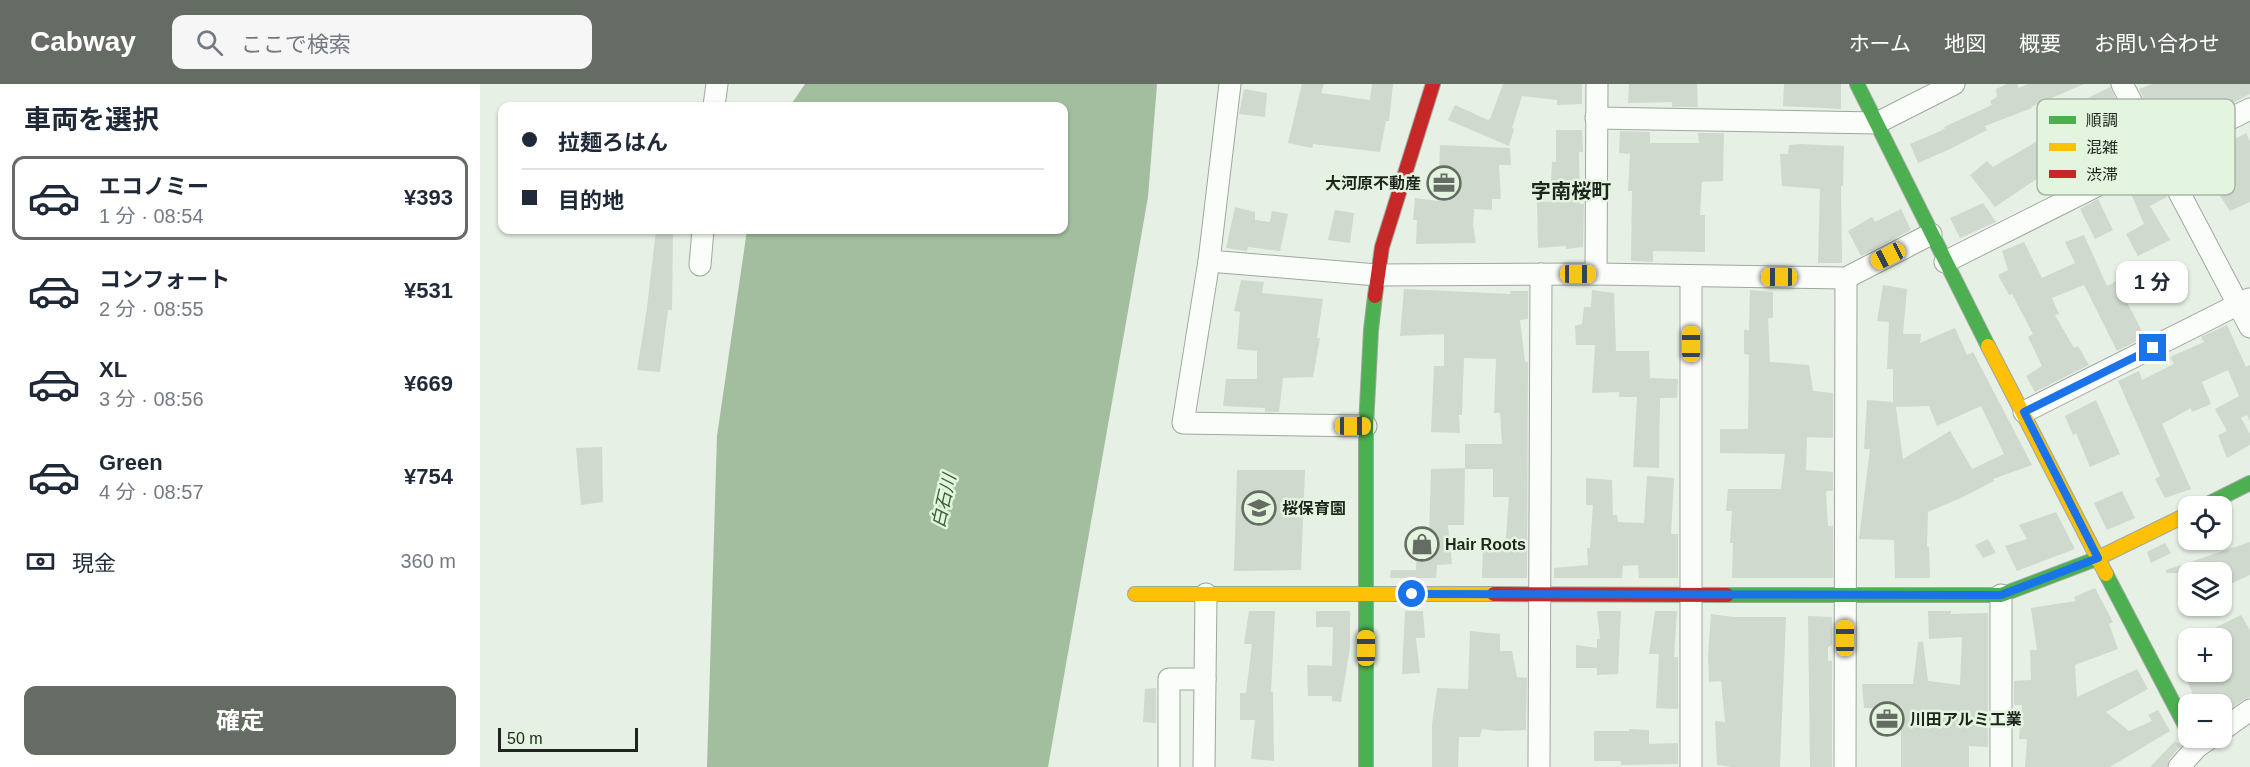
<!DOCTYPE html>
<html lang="ja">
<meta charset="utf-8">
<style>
:root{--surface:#fff;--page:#f6f6f7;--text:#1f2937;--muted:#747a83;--line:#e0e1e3;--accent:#656c63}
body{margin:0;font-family:Arial,"Noto Sans JP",sans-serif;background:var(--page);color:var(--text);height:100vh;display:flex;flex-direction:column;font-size:22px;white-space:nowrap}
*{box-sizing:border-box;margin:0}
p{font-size:20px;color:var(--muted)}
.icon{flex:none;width:33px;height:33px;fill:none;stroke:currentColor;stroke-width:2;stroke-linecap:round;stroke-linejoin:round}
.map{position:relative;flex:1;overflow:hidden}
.details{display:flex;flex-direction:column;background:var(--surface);width:480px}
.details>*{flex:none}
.guide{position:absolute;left:18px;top:18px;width:570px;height:132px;border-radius:12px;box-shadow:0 2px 4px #0004;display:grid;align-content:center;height:132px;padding:0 24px;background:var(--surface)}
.controls{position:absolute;left:1698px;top:412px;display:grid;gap:12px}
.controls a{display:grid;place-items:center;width:54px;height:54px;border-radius:12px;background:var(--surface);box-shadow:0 2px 4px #0004;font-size:30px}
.scale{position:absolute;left:18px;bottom:15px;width:140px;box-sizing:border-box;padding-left:6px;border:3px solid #1f251e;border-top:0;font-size:16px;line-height:21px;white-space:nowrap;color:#1f251e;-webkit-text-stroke:4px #e3f5df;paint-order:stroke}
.end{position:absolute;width:27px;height:27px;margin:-14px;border:8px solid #1a73e8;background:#fff;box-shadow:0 0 0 3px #fff}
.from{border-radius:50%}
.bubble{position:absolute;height:42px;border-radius:12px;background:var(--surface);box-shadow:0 2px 4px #0004;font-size:20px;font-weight:700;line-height:42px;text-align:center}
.car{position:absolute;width:18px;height:36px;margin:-18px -9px;border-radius:8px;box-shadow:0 0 4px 2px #0007;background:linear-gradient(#f5c518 24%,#345 0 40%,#f5c518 0 76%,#345 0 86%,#f5c518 0)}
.guide b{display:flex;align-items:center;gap:21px;height:57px;font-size:22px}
.guide b+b{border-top:2px solid var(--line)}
.guide i{width:15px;height:15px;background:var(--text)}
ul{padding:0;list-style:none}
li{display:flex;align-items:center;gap:18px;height:84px;margin:0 12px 9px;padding:0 12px;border:3px solid transparent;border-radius:12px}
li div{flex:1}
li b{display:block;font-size:22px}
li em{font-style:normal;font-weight:700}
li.on{border-color:var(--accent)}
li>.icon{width:54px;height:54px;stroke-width:1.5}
h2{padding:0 24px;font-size:27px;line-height:72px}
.pay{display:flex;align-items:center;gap:15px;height:66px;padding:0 24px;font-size:22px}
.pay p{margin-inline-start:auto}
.primary-button{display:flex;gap:12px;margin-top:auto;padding:12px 24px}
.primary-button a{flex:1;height:69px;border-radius:12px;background:var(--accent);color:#fff;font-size:24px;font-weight:700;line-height:69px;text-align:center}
header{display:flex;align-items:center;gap:36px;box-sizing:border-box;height:84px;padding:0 30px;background:var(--accent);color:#fff}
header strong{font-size:28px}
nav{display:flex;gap:33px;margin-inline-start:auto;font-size:21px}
.search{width:420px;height:54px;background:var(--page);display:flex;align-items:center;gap:15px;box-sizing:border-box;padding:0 21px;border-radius:12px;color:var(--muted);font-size:22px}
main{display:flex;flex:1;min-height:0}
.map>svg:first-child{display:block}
.water{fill:#a3be9f}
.building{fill:#cfd9cd;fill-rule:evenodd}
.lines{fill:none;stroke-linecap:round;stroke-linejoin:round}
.street-casing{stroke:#9fa79e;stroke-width:23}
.fast-casing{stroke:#9fa79e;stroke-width:16}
.slow-casing{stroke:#9fa79e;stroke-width:16}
.jam-casing{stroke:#9fa79e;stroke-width:16}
.street{stroke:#fbfdfb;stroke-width:21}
.fast{stroke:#4caf50;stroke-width:14}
.slow{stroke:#ffc107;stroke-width:14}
.jam{stroke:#c62828;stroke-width:14}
.route{stroke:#1a73e8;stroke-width:8}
.labels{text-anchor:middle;stroke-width:5;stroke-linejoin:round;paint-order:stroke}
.poi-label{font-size:16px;font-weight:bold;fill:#1f251e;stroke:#e3f5df;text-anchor:start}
.water-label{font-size:18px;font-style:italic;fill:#35642e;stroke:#e3f5df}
.quarter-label{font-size:20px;font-weight:bold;fill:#1f251e;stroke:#e3f5df}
.key{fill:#e3f5df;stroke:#a8b7a5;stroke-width:1.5}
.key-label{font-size:16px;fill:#1f251e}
</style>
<header>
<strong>Cabway</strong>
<div class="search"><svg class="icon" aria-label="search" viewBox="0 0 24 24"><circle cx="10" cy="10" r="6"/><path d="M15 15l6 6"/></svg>ここで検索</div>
<nav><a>ホーム</a><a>地図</a><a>概要</a><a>お問い合わせ</a></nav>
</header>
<main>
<section class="details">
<h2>車両を選択</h2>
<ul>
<li class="on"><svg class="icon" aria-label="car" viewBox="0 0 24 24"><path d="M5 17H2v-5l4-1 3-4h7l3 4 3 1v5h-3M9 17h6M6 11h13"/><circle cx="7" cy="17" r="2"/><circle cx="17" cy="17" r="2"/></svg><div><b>エコノミー</b><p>1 分 · 08:54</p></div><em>¥393</em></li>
<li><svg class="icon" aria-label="car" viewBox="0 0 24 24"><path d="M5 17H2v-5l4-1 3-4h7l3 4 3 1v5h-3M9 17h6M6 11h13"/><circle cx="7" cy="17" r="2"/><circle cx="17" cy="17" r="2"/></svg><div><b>コンフォート</b><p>2 分 · 08:55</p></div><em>¥531</em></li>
<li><svg class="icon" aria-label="car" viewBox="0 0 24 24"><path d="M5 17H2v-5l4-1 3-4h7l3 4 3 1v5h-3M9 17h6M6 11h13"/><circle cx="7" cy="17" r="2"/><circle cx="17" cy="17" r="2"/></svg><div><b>XL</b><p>3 分 · 08:56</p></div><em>¥669</em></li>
<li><svg class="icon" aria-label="car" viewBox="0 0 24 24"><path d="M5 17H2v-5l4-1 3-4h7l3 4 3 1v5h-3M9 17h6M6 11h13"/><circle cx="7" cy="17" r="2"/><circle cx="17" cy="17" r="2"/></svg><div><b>Green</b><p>4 分 · 08:57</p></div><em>¥754</em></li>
</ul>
<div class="pay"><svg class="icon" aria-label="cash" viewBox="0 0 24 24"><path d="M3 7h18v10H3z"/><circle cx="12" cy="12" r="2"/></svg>現金<p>360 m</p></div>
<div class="primary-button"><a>確定</a></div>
</section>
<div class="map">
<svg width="1770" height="683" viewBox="0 0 1770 683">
<rect width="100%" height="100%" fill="#e6f0e4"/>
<path class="water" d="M 325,0 L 677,0 L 668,113 L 568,683 L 227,683 L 237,352 L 267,146 L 584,146 L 584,22 L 310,22 Z"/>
<g class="building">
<path d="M 822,0 L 844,0 L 841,9 L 890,16 L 892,0 L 913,0 L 909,37 L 906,37 L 900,68 L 833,60 L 832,64 L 808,59 Z"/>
<path d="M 1023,0 L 1102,0 L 1102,20 L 1077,21 L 1077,16 L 1042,12 L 1032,44 L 1034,45 L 1029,62 L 968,36 L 975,21 L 1008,36 L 1010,35 Z"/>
<path d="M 1149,0 L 1217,0 L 1218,23 L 1192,23 L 1192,18 L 1148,19 Z"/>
<path d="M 1304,0 L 1361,0 L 1361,25 L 1303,22 Z"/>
<path d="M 1527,0 L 1537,0 L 1539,4 L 1548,0 L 1604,0 L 1551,23 L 1552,24 L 1505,42 L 1507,46 L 1468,66 L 1438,79 L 1430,60 L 1465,45 L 1464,43 L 1512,21 L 1510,17 L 1517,13 L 1516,5 Z"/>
<path d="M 1672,0 L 1770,0 L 1770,10 L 1734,29 L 1707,39 L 1695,18 L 1672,30 L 1659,5 Z"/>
<path d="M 1630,3 L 1652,46 L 1632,55 L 1646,73 L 1632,80 L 1628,71 L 1610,86 L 1589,59 L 1620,36 L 1608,14 Z"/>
<path d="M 764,5 L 787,9 L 785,33 L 759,30 Z"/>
<path d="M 1076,46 L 1102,46 L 1103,68 L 1099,68 L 1100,120 L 1104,120 L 1103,163 L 1086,165 L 1086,162 L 1058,164 L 1057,117 L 1070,118 L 1072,78 L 1076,78 Z"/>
<path d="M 1140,47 L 1170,48 L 1170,59 L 1219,59 L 1218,49 L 1244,49 L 1243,97 L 1222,98 L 1220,131 L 1225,131 L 1225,168 L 1173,167 L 1173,178 L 1151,177 L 1152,107 L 1148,107 L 1150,70 L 1139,69 Z"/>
<path d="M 1766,49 L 1770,58 L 1770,118 L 1750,127 L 1726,91 L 1742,83 L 1734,66 Z"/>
<path d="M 1564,53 L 1584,73 L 1558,94 L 1515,123 L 1490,91 L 1507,77 L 1513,83 Z"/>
<path d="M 1320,60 L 1364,62 L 1363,102 L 1361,102 L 1362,179 L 1338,179 L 1340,105 L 1302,102 L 1300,70 L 1308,70 L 1309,61 Z"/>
<path d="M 960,61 L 1030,64 L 1031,81 L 1019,81 L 1021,115 L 1012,115 L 1012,126 L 994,125 L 993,142 L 996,159 L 936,160 L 937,136 L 933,136 L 935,114 L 958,117 Z"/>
<path d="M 1675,90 L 1687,113 L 1670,122 L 1690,156 L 1658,172 L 1646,150 L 1664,140 L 1647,101 L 1661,94 L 1663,97 Z"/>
<path d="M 1618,115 L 1633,146 L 1615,155 L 1600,125 Z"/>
<path d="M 1503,119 L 1516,138 L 1480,154 L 1470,134 Z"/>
<path d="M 755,123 L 775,128 L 775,136 L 790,138 L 792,127 L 808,130 L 800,167 L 768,163 L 767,167 L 746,164 Z"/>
<path d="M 1421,125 L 1431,146 L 1381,172 L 1368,147 L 1392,133 L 1395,138 Z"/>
<path d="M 855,126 L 874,129 L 870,159 L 848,156 Z"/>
<path d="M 176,146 L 193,146 L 192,226 L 188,226 L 180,288 L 157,286 L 167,224 Z"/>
<path d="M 1604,151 L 1627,202 L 1636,197 L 1665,253 L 1637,267 L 1604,201 L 1572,214 L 1579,230 L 1575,231 L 1594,264 L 1598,262 L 1609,281 L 1555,308 L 1546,292 L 1562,282 L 1548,253 L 1553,250 L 1532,210 L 1529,211 L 1518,191 L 1528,186 L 1522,167 L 1544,158 L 1562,194 L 1595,179 L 1585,158 Z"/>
<path d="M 761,196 L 784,198 L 782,209 L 843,215 L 837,254 L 840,254 L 833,293 L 803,294 L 799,328 L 785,328 L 785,324 L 743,322 L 746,295 L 777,295 L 777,267 L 757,265 L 760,228 L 754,227 Z"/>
<path d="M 1403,201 L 1427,205 L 1423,250 L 1441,250 L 1440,259 L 1475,244 L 1487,271 L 1493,268 L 1552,381 L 1513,395 L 1514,397 L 1483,413 L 1448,428 L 1447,462 L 1449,463 L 1450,494 L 1415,494 L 1414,456 L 1379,455 L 1390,365 L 1384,365 L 1387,316 L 1413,318 L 1413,285 L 1407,285 L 1409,238 L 1397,237 ZM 1449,322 L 1457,342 L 1501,322 L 1524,370 L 1492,385 L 1470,347 L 1423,375 L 1416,323 Z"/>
<path d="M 924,205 L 1031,210 L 1030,207 L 1048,207 L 1048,235 L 1040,236 L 1045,278 L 1048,278 L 1047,494 L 1002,494 L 1003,463 L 1025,464 L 1029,413 L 1013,413 L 1013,385 L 985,385 L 985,360 L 1022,360 L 1020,329 L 1014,329 L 1016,275 L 984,274 L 982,331 L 979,331 L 980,349 L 951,348 L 954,282 L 964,282 L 964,250 L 920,252 Z"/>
<path d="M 1112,206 L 1134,209 L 1136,267 L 1169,267 L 1170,294 L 1198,295 L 1197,314 L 1180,314 L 1179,384 L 1153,383 L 1157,313 L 1139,313 L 1139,308 L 1112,309 L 1115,261 L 1096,261 L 1095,242 L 1102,240 L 1104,223 L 1111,223 Z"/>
<path d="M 1270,206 L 1293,208 L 1293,234 L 1288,234 L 1290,278 L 1329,281 L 1333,307 L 1353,309 L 1353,354 L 1327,353 L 1326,386 L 1353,388 L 1353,407 L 1346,407 L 1348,442 L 1353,442 L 1353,493 L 1351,494 L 1252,494 L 1253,459 L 1250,459 L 1252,427 L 1246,427 L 1248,405 L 1301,405 L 1305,370 L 1240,369 L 1240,345 L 1268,345 L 1269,271 L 1264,270 L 1264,246 L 1269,246 Z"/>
<path d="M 1747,241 L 1766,283 L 1770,281 L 1770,337 L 1767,331 L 1761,334 L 1770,350 L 1770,361 L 1747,374 L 1738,351 L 1747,347 L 1735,325 L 1759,312 L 1748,286 L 1722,298 L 1731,320 L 1712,328 L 1711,324 L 1682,340 L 1711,405 L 1685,414 L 1675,395 L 1680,392 L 1638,297 L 1659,287 L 1662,296 L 1694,280 L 1690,273 L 1724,258 L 1721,253 Z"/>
<path d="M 1616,316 L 1640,370 L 1610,383 L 1596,349 L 1593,351 L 1585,332 Z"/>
<path d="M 122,363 L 123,418 L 101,421 L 96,364 Z"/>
<path d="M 985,384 L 984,441 L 968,441 L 972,480 L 957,481 L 956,494 L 910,494 L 911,486 L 936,486 L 937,455 L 949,454 L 951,385 Z"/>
<path d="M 757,386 L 825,386 L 821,486 L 754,487 Z"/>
<path d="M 1167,392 L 1194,394 L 1191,450 L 1198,450 L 1198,494 L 1159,494 L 1158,481 L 1143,482 L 1142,494 L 1074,494 L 1074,484 L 1108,481 L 1107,464 L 1110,464 L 1113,421 L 1106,421 L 1106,394 L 1132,396 L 1133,431 L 1137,431 L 1138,438 L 1164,439 Z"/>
<path d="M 1642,407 L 1655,434 L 1627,446 L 1614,419 Z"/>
<path d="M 1576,428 L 1595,465 L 1537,487 L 1525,462 L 1547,455 L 1539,441 Z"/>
<path d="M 1508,455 L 1516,469 L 1503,474 L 1495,461 Z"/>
<path d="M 1770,458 L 1770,491 L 1742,504 L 1742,489 L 1686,489 L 1686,486 Z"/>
<path d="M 1685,459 L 1691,469 L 1671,479 L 1667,468 Z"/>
<path d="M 1615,504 L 1633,538 L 1629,540 L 1638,565 L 1595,581 L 1597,613 L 1657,585 L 1668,605 L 1626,628 L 1649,647 L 1672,637 L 1668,631 L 1678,626 L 1690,647 L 1630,683 L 1545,683 L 1547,655 L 1539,655 L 1542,621 L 1534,621 L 1534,597 L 1551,596 L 1550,566 L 1557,566 L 1551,524 L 1596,517 L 1594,513 Z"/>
<path d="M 769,527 L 795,527 L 791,608 L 793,608 L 794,677 L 771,675 L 775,636 L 760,636 L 760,609 L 766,609 L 772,560 L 764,560 Z"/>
<path d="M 836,527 L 870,527 L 870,564 L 861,618 L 852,617 L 852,612 L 828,612 L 827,581 L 852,582 L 853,543 L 836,543 Z"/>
<path d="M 925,527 L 943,527 L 945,554 L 936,554 L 940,589 L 922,590 Z"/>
<path d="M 1117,527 L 1141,527 L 1138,590 L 1117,591 L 1117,584 L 1096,584 L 1096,561 L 1117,564 L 1117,555 L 1120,555 Z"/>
<path d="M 1175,527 L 1197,527 L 1194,573 L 1198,573 L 1198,625 L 1176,624 L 1179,570 L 1169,570 Z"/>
<path d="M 1448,527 L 1471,527 L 1471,530 L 1508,529 L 1508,663 L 1489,662 L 1489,683 L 1421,683 L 1421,624 L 1384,624 L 1382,600 L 1433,600 L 1438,558 L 1443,558 L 1448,597 L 1480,601 L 1482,553 L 1449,555 Z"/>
<path d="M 1231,530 L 1253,533 L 1306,533 L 1300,683 L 1253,683 L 1237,681 L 1235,637 L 1245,638 L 1241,597 L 1229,598 L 1228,573 Z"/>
<path d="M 1761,531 L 1770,546 L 1770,613 L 1763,616 L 1742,631 L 1742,621 L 1717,621 L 1706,593 L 1715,588 L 1742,588 L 1742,555 L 1712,555 Z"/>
<path d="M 1328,532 L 1352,533 L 1352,561 L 1348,563 L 1348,577 L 1352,577 L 1352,683 L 1330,683 Z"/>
<path d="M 990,547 L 1020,550 L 1020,567 L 1032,567 L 1037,593 L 1047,594 L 1046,646 L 1018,647 L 1002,645 L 1000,653 L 979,653 L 978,683 L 952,683 L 952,641 L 957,604 L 988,605 Z"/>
<path d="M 676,604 L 676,639 L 663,638 L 665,605 Z"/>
<path d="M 1149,645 L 1169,646 L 1169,660 L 1198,659 L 1198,680 L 1141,681 L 1141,677 L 1114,677 L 1114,647 L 1149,647 Z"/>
<path d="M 1695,657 L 1701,662 L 1689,675 L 1687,683 L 1670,683 Z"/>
</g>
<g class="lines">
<defs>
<g id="street">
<path d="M 750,0 L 729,177 L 897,191 L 1116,190 L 1366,194 L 1451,150"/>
<path d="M 1642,0 L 1770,243"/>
<path d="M 234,22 L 237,0"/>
<path d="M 1116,34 L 1397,39 L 1474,0"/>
<path d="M 729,177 L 703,339 L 886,342"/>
<path d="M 1465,178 L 1770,25"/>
<path d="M 220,181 L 223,146"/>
<path d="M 1116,190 L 1117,0"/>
<path d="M 1544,328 L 1769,215"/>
<path d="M 1521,511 L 1521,683"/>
<path d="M 1742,646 L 1770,626"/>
<path d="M 689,683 L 689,595 L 725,595"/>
<path d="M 724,683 L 726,510"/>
<path d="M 1059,683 L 1061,190"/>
<path d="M 1211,683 L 1211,192"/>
<path d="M 1365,683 L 1366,194"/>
<path d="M 1699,683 L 1717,663 L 1730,654"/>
</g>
<g id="fast">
<path d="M 1377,0 L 1508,262"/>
<path d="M 1722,423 L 1770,399"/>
<path d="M 1626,490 L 1708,647"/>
<path d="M 1247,511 L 1521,511 L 1616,475"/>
<path d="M 886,683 L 886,342 L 891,246 L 895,212"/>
</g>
<g id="slow">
<path d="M 1508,262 L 1626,490"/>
<path d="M 1616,475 L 1708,430"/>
<path d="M 655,510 L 1014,510"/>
</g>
<g id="jam">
<path d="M 895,212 L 902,163 L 953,0"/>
<path d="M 1014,510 L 1247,511"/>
</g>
</defs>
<use href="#street" class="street-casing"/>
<use href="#fast" class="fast-casing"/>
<use href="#slow" class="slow-casing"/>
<use href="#jam" class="jam-casing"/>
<use href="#street" class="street"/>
<use href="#fast" class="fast"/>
<use href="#slow" class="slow"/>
<use href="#jam" class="jam"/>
</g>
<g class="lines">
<path class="route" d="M 932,510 L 1521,511 L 1618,474 L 1544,328 L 1673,264"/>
</g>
<defs>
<symbol id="office-ring" viewBox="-11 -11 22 22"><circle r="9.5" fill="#e3f5df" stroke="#656c63" stroke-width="1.5"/><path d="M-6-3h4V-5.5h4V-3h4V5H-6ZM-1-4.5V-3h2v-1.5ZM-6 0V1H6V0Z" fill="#656c63"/></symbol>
<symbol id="school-ring" viewBox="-11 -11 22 22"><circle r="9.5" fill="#e3f5df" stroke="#656c63" stroke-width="1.5"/><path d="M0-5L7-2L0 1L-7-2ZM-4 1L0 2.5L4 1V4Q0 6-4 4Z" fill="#656c63"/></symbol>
<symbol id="shop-ring" viewBox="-11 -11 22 22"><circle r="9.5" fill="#e3f5df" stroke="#656c63" stroke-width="1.5"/><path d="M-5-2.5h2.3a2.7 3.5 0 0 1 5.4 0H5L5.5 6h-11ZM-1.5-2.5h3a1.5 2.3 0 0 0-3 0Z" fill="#656c63"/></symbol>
</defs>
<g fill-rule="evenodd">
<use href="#office-ring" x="945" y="80" width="38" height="38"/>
<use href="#school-ring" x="760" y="405" width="38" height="38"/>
<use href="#shop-ring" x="923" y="441" width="38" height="38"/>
<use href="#office-ring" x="1388" y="616" width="38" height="38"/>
</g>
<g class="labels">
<g class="poi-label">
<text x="941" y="105" text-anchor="end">大河原不動産</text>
<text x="802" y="430">桜保育園</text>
<text x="965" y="466">Hair Roots</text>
<text x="1430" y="641">川田アルミ工業</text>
</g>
<g class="water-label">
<text transform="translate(464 417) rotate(-77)" y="6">白石川</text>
</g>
<g class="quarter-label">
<text x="1091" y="114">字南桜町</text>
</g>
</g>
<rect x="1557" y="15" width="198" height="96" rx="9" class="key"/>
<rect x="1569" y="32" width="27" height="8" fill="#4caf50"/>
<rect x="1569" y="59" width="27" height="8" fill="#ffc107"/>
<rect x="1569" y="86" width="27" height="8" fill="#c62828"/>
<g class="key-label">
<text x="1606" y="42">順調</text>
<text x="1606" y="69">混雑</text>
<text x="1606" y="96">渋滞</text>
</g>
</svg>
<div class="controls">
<a><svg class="icon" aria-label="locate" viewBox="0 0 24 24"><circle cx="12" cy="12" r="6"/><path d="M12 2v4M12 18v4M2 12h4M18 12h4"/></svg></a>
<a><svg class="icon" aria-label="layers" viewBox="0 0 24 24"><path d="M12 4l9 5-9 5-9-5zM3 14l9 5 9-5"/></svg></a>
<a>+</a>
<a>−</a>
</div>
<div class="scale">50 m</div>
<i class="end from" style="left:932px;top:510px"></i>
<i class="end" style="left:1673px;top:264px"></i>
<div class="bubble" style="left:1636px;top:177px;width:72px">1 分</div>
<i class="car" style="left:1408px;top:172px;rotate:243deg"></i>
<i class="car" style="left:1098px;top:190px;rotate:90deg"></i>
<i class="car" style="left:1299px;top:193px;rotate:270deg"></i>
<i class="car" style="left:1211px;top:260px;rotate:0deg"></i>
<i class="car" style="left:873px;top:342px;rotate:90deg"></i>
<i class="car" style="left:1365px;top:554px;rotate:0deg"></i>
<i class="car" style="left:886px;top:564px;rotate:0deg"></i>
<div class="guide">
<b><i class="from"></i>拉麺ろはん</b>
<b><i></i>目的地</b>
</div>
</div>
</main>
